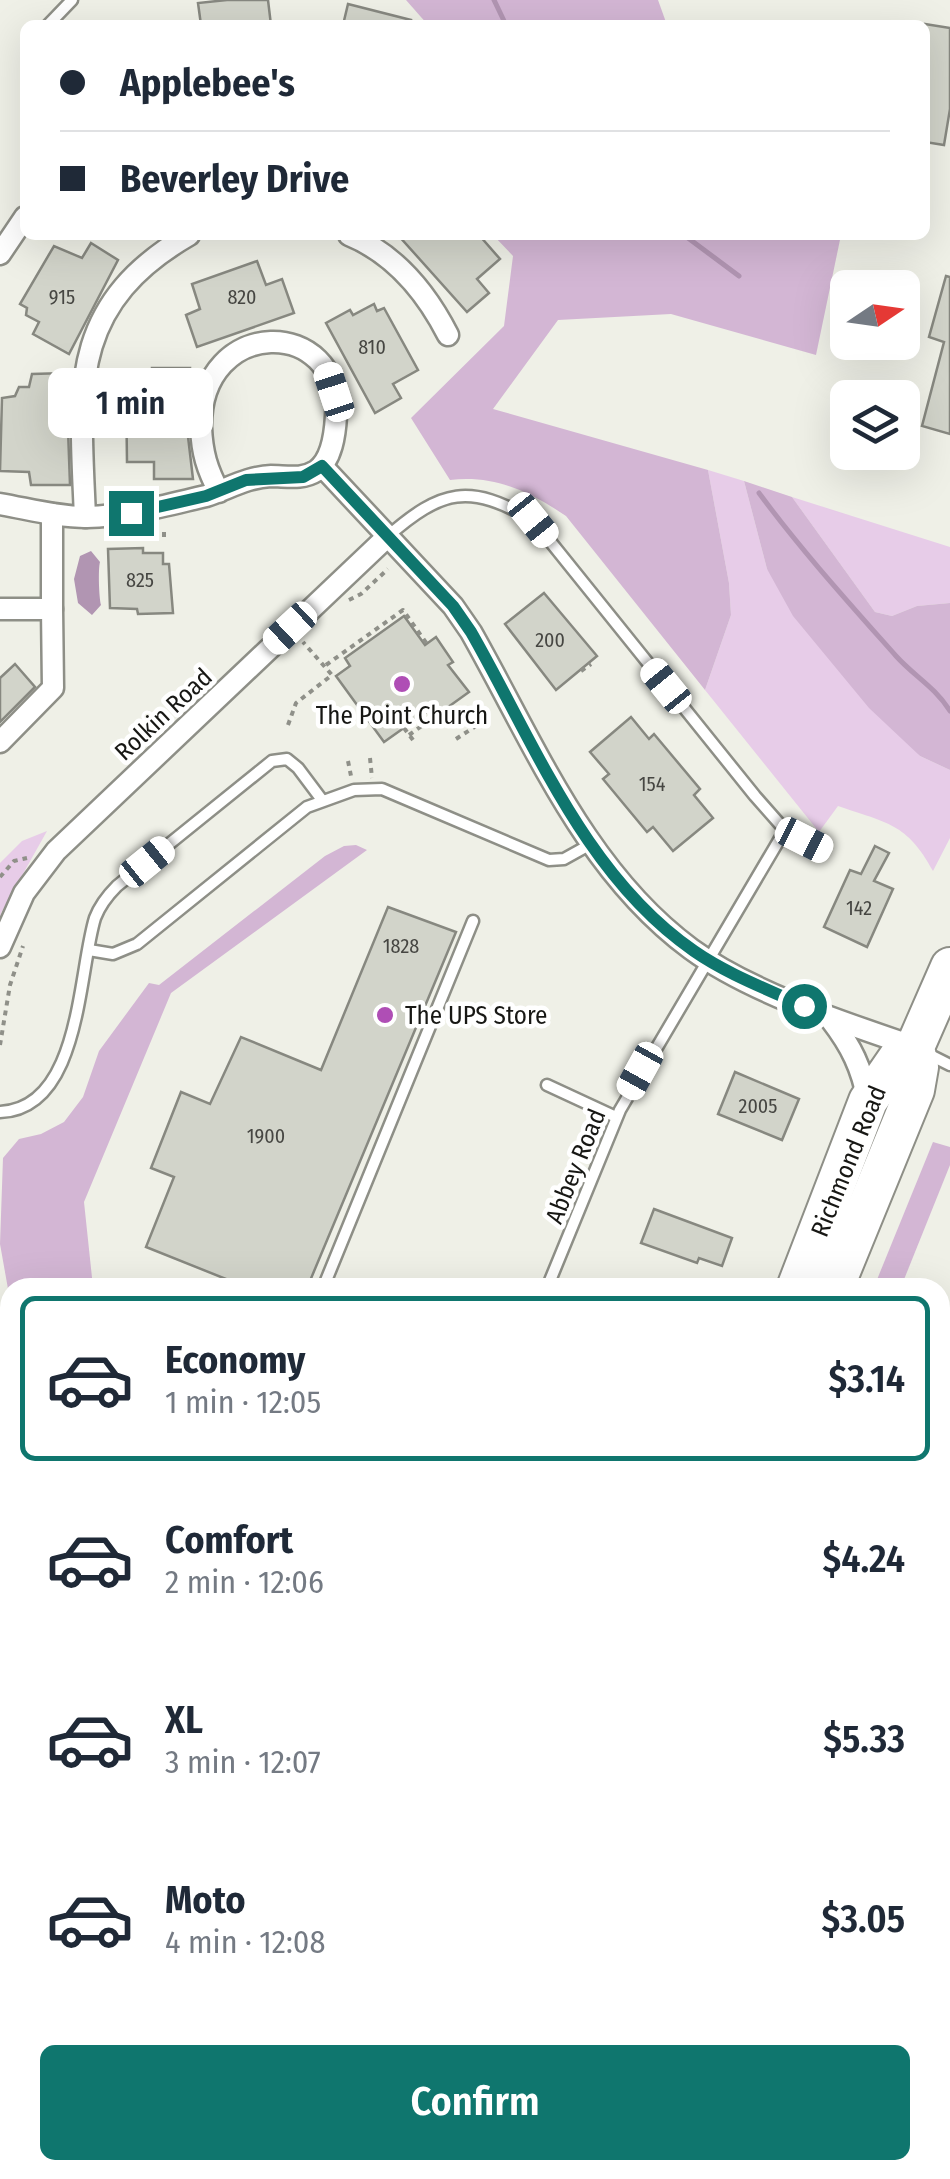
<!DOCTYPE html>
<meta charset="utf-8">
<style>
:root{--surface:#fff;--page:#f6f6f7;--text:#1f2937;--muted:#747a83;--line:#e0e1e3;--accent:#0f766e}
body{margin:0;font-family:"Fira Sans Condensed",sans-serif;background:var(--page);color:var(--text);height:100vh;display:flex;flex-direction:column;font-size:38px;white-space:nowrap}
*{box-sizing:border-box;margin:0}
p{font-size:32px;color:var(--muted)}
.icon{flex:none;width:55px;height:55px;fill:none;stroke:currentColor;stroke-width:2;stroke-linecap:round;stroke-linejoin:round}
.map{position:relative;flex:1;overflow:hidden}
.drawer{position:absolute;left:0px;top:1278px;width:950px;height:902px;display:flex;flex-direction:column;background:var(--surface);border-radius:30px 30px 0 0;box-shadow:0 10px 40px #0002}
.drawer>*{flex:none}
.hud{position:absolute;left:20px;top:20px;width:910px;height:220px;border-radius:15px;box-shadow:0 10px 40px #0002;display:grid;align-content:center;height:220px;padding:0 40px;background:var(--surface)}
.needle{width:65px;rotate:77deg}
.tools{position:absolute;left:830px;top:270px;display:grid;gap:20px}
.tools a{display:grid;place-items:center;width:90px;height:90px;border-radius:15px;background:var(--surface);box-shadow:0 10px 40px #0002;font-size:50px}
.end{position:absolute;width:45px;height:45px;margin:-22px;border:12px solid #0f766e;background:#fff;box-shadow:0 0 0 5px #fff}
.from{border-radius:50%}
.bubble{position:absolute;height:70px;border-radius:15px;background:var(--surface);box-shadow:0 10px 40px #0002;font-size:32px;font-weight:600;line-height:70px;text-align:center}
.car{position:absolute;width:30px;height:60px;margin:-30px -15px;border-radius:12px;box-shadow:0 0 8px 2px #0007;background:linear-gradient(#fff 24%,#345 0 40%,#fff 0 76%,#345 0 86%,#fff 0)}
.hud b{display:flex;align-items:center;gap:35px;height:95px;font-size:38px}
.hud b+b{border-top:2px solid var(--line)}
.hud i{width:25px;height:25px;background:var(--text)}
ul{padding:18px 0 0;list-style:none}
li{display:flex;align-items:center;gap:30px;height:165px;margin:0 20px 15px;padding:0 20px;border:5px solid transparent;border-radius:15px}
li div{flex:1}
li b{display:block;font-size:38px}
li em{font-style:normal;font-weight:600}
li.on{border-color:var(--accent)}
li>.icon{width:90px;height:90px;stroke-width:1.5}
.cta{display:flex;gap:20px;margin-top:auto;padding:20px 40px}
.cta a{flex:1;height:115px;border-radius:15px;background:var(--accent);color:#fff;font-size:40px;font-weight:600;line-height:115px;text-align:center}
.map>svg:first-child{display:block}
.green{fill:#e7cce8}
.forest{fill:#d3b6d4}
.water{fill:#b195b2}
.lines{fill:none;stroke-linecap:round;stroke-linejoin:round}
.stream{stroke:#b195b2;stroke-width:5}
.building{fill:#d2d4ca;stroke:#878880;stroke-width:2.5}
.lane-casing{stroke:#8e8f87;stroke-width:15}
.street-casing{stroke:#8e8f87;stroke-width:25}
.highway-casing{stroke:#8e8f87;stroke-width:42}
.path{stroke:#8f9089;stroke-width:4;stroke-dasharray:5 5;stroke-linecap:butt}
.lane{stroke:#fff;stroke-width:10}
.street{stroke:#fff;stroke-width:20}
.highway{stroke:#fff;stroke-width:38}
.route{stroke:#0f766e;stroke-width:12}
.poi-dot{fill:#af4eb5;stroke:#fff;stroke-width:4}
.labels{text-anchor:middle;stroke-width:9;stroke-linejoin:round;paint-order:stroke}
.number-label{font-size:20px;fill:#464642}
.street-label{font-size:25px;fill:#171714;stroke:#fff}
.poi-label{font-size:25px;fill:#171714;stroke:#fff}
</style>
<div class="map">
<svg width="950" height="2179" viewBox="0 0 950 2179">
<rect width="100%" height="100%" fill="#eff0e7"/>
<g class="green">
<path d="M 708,470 L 744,481 L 767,569 L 920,756 L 950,770 L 950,838 L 933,871 C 907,823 887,823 838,806 L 819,832 L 705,690 L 731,615 L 729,583 Z"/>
<path d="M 792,497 L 950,547 L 950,603 L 917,606 L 892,616 L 875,612 Z"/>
<path d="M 47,831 L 1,913 L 0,919 L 0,863 L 22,841 Z"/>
</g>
<g class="forest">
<path d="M 406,0 L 658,0 L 667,25 L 428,25 Z"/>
<path d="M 493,235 L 841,235 L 816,355 L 671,314 L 558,320 L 493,409 L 708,470 L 729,583 L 731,615 L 705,690 L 566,516 C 529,491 495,475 450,480 L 411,418 L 504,326 L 513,256 Z"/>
<path d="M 744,481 L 792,497 L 875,612 L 892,616 L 917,606 L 950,603 L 950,770 L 920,756 L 869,708 L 793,616 L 767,569 Z"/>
<path d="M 356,845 L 367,850 L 171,993 L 84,1202 L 93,1287 L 10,1288 L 10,1300 L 0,1244 L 3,1158 L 19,1139 L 41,1134 L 64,1122 L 83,1097 L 99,1051 L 149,983 L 159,985 L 325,856 L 344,846 Z"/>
<path d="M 933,1142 L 950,1147 L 950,1165 L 901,1287 L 874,1287 Z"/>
</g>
<path class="water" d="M 91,551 L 100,562 C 98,569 99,597 101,605 L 92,615 L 78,603 L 74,579 L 80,556 Z"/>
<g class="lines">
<g class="stream">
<path d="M 494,0 L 506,25"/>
<path d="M 684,235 L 739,276"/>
<path d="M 759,493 C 801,550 849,603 896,656 C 915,677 934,686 950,711"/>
</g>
</g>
<g class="building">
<path d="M 227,0 L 268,0 L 271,25 L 201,25 L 198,3 Z"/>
<path d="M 348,4 L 411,20 L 410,25 L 343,25 Z"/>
<path d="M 925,24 L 950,28 L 950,109 L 944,145 L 925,142 Z"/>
<path d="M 398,235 L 479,235 L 500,259 L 477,279 L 489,293 L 467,312 Z"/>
<path d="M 91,243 L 118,260 L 69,354 L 33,334 L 39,322 L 26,315 L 27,308 L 20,304 L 54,246 L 82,258 Z"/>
<path d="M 257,261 L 266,285 L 282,279 L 294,313 L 197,347 L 186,315 L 200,309 L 192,284 Z"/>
<path d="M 946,276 L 950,277 L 950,434 L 922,426 L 944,342 L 929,337 Z"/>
<path d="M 374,304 L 377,311 L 384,308 L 418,370 L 393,384 L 401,398 L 375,413 L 326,323 L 350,310 L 353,315 Z"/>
<path d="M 152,368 L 190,368 L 187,428 L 193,479 L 154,479 L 154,462 L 127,462 L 126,386 L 134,381 L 152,381 Z"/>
<path d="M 66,373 L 70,485 L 31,485 L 29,472 L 0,471 L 2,398 L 15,396 L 19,387 L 29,387 L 32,374 Z"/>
<path d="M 143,548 L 143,553 L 163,553 L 163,564 L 169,564 L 173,613 L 138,614 L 137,609 L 110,608 L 108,549 Z"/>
<path d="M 544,593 L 597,656 L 556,690 L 505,624 Z"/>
<path d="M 404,616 L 425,645 L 436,637 L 453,662 L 448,665 L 469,692 L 437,715 L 432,708 L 384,742 L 336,676 L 350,666 L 345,658 Z"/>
<path d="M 15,664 L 35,687 L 0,722 L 0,678 Z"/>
<path d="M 631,717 L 649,739 L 654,734 L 700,789 L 694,795 L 713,818 L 673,851 L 653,827 L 647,832 L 603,779 L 609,774 L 590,752 Z"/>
<path d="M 875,846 L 889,853 L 874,881 L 893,889 L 867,947 L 824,927 L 850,870 L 861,874 Z"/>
<path d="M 388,907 L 456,932 L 307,1288 L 234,1288 L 236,1283 L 146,1247 L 174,1177 L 151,1168 L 181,1092 L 210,1104 L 241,1037 L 321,1070 Z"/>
<path d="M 735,1072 L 799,1099 L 782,1140 L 718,1114 Z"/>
<path d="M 654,1209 L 732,1238 L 722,1266 L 699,1258 L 697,1263 L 641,1243 Z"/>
</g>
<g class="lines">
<defs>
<g id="lane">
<path d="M 48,25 L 72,0"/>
<path d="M 387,537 C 442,489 469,483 533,520 L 755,796 L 785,830 L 823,850"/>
<path d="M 89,950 L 113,954 L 137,944 L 307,807 L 354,790 L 382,789 L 549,860 L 564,859 L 591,844"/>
<path d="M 924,1052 L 950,1065"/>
<path d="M 547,1085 L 616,1117"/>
<path d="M 0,1112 C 81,1109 78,973 95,918 C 100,905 108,895 117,886 L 272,761 L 287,759 L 298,768 L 322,800"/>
<path d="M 323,1288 L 473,921"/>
<path d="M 547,1288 L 620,1110 L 785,830"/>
<path d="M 940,1320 L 950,1321"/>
<path d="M 941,1780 L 950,1781"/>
<path d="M 940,1884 L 950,1882"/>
<path d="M 0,1967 L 10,1953"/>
<path d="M 765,2170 L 793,2179"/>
<path d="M 639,2179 L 642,2170"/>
<path d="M 696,2179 L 699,2170"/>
<path d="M 751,2179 L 754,2170"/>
</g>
<g id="street">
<path d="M 349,235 C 395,254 426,292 448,335"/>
<path d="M 0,254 L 25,217"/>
<path d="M 322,466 L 453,606 L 471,632 C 534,743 585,871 691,949 C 751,993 845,1023 915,1047"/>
<path d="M 0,504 C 29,509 57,517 87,517 C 128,516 167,505 206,496 C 228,489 247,477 271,476 C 286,476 302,480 316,471 C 332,460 335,434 336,416 C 343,316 200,315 201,427 C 202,453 207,469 219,492"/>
<path d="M 85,517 C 80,393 66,306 189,235"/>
<path d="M 0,609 L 52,609 L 52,514"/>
<path d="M 0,742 L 53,688 L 52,609"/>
<path d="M 0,947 L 24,893 L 56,851 L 387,537"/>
<path d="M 831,1020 C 851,1046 862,1068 868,1101"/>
<path d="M 0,1367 L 10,1384"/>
<path d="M 833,2170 L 834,2179"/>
<path d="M 850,2170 L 851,2179"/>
</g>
<g id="highway">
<path d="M 796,1288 L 868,1101 L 899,1056 L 915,1047"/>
<path d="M 834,1288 L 915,1090 L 919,1067 L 915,1047 L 950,967"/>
<path d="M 465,2179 L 469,2170"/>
<path d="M 505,2179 L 509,2170"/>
</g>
</defs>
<use href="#lane" class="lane-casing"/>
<use href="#street" class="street-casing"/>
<use href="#highway" class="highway-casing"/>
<g class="path">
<path d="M 164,532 L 164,538"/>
<path d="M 349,600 L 361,594 L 388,569"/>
<path d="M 326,665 L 403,610 L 427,644"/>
<path d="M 581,671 L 591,664"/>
<path d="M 288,725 L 296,703 L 332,675 L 303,642"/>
<path d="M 404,728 L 413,740"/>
<path d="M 409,735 L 437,715"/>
<path d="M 456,739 L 476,726"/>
<path d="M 370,758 L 372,778"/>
<path d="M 348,761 L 351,776"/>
<path d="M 0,877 L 14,861 L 27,858"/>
<path d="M 0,1045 L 10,985 L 23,946"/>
<path d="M 0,1321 L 10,1343"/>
</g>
<use href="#lane" class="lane"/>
<use href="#street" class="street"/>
<use href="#highway" class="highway"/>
</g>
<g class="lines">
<path class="route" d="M 131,513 L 206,496 L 246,480 L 303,477 L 322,466 L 453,606 L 471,632 C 534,742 585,876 694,951 C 727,974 767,989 804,1006"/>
</g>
<g class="poi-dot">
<circle cx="402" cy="684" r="10"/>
<circle cx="385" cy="1015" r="10"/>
</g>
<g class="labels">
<g class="number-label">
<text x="62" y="304">915</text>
<text x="242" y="304">820</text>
<text x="372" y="354">810</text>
<text x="140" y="587">825</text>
<text x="550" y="647">200</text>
<text x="652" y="791">154</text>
<text x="859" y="915">142</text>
<text x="401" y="953">1828</text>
<text x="758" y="1113">2005</text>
<text x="266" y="1143">1900</text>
</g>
<g class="street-label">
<text transform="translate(163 714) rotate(-43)" y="9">Rolkin Road</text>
<text transform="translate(848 1161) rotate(-68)" y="9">Richmond Road</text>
<text transform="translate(575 1166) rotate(-68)" y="9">Abbey Road</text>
</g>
<g class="poi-label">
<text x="402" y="724">The Point Church</text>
<text x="405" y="1024" text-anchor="start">The UPS Store</text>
</g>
</g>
</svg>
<div class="tools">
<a><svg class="needle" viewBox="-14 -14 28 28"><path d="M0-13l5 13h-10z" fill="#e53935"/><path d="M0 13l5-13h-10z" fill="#747a83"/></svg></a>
<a><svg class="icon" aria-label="layers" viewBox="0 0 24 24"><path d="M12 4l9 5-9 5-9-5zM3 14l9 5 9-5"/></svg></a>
</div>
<i class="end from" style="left:804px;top:1006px"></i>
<i class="end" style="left:131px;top:513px"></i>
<div class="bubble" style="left:48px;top:368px;width:165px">1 min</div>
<i class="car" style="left:334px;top:392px;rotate:342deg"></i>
<i class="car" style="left:533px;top:520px;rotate:141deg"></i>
<i class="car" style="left:290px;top:628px;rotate:227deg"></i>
<i class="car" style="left:666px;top:686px;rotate:321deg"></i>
<i class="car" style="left:804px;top:840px;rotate:117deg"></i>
<i class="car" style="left:147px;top:862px;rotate:51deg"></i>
<i class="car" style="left:640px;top:1071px;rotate:209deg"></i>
<div class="hud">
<b><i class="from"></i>Applebee's</b>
<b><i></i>Beverley Drive</b>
</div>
<section class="drawer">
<ul>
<li class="on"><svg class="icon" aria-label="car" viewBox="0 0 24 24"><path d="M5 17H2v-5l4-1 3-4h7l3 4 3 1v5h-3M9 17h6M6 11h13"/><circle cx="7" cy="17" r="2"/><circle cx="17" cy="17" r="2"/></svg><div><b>Economy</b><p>1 min · 12:05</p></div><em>$3.14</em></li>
<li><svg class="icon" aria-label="car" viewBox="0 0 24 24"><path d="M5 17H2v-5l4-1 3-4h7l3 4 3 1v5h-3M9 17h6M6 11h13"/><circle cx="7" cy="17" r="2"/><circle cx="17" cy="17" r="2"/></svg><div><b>Comfort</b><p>2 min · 12:06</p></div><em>$4.24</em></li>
<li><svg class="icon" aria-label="car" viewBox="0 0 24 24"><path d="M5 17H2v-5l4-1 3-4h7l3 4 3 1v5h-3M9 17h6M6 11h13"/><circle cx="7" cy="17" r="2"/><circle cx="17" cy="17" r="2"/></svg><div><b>XL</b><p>3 min · 12:07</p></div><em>$5.33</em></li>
<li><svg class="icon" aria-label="car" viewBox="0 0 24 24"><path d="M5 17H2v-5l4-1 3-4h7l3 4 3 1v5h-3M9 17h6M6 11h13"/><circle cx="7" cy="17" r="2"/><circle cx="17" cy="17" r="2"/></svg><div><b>Moto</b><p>4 min · 12:08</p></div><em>$3.05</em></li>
</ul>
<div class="cta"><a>Confirm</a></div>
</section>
</div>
